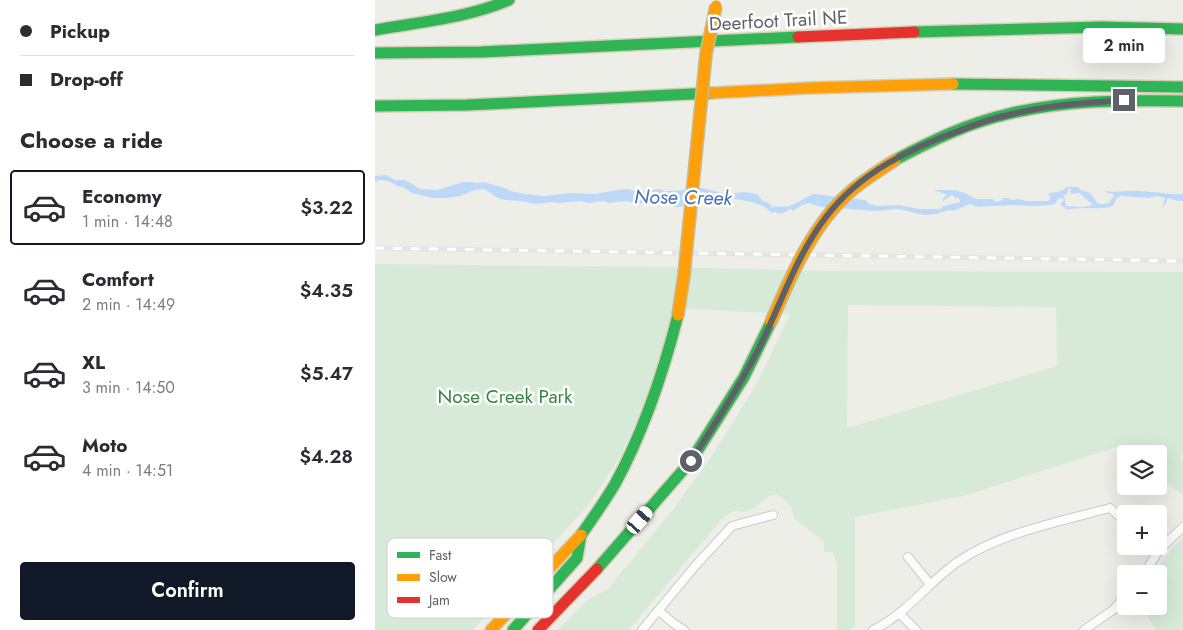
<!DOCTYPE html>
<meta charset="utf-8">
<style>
:root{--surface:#fff;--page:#f2f2f3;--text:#2b2b33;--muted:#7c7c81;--line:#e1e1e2;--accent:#111827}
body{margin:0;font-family:Jost,sans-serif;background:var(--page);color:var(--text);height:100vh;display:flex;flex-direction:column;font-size:19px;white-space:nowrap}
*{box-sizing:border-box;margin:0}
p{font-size:16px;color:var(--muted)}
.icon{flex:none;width:28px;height:28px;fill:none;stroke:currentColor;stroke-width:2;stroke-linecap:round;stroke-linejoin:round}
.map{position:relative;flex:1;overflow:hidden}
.details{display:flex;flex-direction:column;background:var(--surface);width:375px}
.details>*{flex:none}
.hud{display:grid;align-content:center;height:110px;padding:0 20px;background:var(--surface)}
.fabs{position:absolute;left:742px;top:445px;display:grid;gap:10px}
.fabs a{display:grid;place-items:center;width:50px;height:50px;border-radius:5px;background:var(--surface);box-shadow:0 5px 20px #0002;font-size:25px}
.end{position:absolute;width:22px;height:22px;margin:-11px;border:6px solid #5e6167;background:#fff;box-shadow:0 0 0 2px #fff}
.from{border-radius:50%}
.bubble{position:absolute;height:35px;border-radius:5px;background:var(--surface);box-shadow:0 5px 20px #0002;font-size:16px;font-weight:600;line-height:35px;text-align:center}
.car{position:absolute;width:15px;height:30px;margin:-15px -8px;border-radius:6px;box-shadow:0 0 4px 1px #0007;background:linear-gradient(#fff 24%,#345 0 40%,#fff 0 76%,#345 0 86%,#fff 0)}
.hud b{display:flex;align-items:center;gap:18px;height:48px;font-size:19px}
.hud b+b{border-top:1px solid var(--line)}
.hud i{width:12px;height:12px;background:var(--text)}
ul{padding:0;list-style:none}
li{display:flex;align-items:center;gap:15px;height:75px;margin:0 10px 8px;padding:0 10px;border:2px solid transparent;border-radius:5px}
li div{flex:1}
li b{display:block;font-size:19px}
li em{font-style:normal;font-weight:600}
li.active{border-color:var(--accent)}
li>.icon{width:45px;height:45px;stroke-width:1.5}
h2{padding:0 20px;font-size:22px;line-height:60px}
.primary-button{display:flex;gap:10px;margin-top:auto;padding:10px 20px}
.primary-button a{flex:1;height:58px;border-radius:5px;background:var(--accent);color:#fff;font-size:20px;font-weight:600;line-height:58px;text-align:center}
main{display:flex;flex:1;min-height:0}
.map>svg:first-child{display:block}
.green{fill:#d7ead7;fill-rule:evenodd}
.water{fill:#bed9f7;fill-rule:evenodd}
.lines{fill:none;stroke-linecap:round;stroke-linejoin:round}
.street-casing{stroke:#cacaca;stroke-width:10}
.fast-casing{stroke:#d5d0b8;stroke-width:14}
.slow-casing{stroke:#d5d0b8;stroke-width:14}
.jam-casing{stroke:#d5d0b8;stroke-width:14}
.street{stroke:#fcfcfc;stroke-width:8}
.fast{stroke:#30b455;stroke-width:11}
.slow{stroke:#ff9f0a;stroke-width:11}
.jam{stroke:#e5322d;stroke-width:11}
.rail-casing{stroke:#e4e5e4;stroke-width:5}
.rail{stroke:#fff;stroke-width:3;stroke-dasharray:9;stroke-linecap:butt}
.slow-bridge-casing{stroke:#c6bc96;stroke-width:14;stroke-linecap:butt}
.slow-bridge{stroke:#ff9f0a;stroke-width:11}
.route{stroke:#5e6167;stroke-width:6}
.labels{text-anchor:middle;stroke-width:5;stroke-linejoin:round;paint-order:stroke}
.street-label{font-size:19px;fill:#5e6167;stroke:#fff}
.park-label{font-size:19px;fill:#388444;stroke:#fff}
.water-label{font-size:20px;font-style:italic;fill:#4973b8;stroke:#fff}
.key{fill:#fff;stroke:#cfd0d1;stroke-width:1}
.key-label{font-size:14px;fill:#5e6167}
</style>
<main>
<section class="details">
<div class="hud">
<b><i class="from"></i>Pickup</b>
<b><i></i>Drop-off</b>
</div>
<h2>Choose a ride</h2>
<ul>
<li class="active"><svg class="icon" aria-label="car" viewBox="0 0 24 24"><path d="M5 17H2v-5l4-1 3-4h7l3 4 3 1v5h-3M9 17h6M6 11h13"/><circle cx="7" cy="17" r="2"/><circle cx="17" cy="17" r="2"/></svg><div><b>Economy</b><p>1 min · 14:48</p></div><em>$3.22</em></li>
<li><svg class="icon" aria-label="car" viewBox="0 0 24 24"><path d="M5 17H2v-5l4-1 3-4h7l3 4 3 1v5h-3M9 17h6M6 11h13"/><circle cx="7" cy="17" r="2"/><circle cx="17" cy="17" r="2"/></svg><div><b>Comfort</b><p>2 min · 14:49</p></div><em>$4.35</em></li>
<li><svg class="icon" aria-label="car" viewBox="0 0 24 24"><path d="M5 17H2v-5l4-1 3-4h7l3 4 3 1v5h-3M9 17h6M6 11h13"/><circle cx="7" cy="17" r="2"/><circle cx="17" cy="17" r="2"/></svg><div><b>XL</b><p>3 min · 14:50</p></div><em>$5.47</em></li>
<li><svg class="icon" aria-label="car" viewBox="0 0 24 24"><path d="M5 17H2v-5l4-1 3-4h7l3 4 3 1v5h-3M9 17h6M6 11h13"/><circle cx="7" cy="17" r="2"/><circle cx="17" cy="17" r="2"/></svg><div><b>Moto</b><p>4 min · 14:51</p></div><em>$4.28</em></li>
</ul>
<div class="primary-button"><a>Confirm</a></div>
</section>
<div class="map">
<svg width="808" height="630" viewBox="0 0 808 630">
<rect width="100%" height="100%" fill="#eeeee9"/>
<g class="green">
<path d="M 0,264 L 288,267 L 453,271 L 808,272 L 808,454 L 805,456 L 808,461 L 808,495 L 784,477 L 784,454 L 751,454 L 742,447 L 589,496 L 480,517 L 480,627 L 473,630 L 462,630 L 462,564 L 457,552 L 449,552 L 449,542 L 419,518 L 416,506 L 409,499 L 402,495 L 394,496 L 378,509 L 368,512 L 360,511 L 353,514 L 346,520 L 254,630 L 183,630 L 212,600 L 233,589 L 299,508 L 332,463 L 362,416 L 384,379 L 415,314 L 299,308 L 290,343 L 269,404 L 244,459 L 214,504 L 133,594 L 98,630 L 0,630 ZM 473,305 L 681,307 L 682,366 L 472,428 Z"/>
<path d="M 808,537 L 808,630 L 781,630 L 766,606 L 784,606 L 784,574 L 778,574 L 797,549 Z"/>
</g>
<path class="water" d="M 11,175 L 20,180 L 30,180 L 45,189 L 62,190 L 88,182 L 97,182 L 102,183 L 108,182 L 127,187 L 136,191 L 149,194 L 170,196 L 194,193 L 220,194 L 242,190 L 253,189 L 262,192 L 284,189 L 290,191 L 297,191 L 327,188 L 348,193 L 362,193 L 369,192 L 382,194 L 388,201 L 394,203 L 398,208 L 399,206 C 419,210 423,199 439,194 L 491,200 L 494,204 L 502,206 L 524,205 L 544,209 L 566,209 L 569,206 L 585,202 L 584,198 L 580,198 L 577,195 L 568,201 L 567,200 L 571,195 L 571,194 L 560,191 L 561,190 L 580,190 L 590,193 L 601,199 L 618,199 L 621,202 L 628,200 L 627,198 L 632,198 L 637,200 L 645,199 L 651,201 L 673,201 L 675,199 L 674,193 C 680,193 683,191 689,190 L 691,187 L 704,187 L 704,189 C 707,191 710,191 713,192 C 724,198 716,207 734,203 L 737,198 L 739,197 L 738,194 L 732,193 L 730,191 C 741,193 752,190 763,191 C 778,191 793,195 808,194 L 808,201 L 803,201 L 793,198 L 791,203 L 787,208 L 790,198 L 782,196 L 774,198 L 745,196 L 742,198 C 741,199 739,204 738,205 C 733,211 701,206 691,210 L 690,207 L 686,206 L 686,203 L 689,200 L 687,198 L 683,199 L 681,203 L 676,205 L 662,206 L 638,205 L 603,207 L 595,204 L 578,211 L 574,210 L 561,214 L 549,215 L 523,209 L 501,211 L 447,207 L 439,205 L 434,203 L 427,205 L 418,211 L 416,209 L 405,214 L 400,212 L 398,213 C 395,212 394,210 391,208 C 384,203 362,198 352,199 C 348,200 346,203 342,204 L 335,199 L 328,198 L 322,203 L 304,207 L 299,207 L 281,198 L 276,198 L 267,203 L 262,204 L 251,201 L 234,203 L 228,201 L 214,203 L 205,201 L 183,203 L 177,202 L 160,204 L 146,201 L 130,200 L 123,198 L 109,189 L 100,190 L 85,196 L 72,198 L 58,198 L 37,193 L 28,187 L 22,186 L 14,181 L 5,180 L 0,182 L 0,176 ZM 693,189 L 696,189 L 695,192 L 697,194 L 705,193 C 707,196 711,198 714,202 L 716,202 L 717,205 L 709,207 L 691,206 L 689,195 L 692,194 Z"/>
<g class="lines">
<defs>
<g id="street">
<path d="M 533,557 L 555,584"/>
<path d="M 769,574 L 784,550 L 808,527"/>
<path d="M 284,611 L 298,623 L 309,630"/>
<path d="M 525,614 L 541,630"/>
<path d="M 267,630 L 321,565 L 357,526 L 398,515"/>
<path d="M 498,630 C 532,614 553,582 584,561 C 625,533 687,521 735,508 L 751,522"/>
<path d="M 709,630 L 738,610 L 751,596"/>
</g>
<g id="fast">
<path d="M 0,30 C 45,22 92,18 134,0"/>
<path d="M 539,32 L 726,27 L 808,29"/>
<path d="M 0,53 L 106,52 L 423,37"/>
<path d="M 578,84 L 808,87"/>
<path d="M 0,106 L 92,105 L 337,93"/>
<path d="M 520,160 C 556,141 593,123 633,114 C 690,100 750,100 808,101"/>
<path d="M 206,535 C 218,518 230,501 240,484 C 269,431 288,374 303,315"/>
<path d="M 222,569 L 316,461 L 369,377 L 396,322"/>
<path d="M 138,630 L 202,558 L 206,535"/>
</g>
<g id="slow">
<path d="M 337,93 L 434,88 L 578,84"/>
<path d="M 116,630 L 206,535"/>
</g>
<g id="jam">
<path d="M 423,37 L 539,32"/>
<path d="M 163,630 L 222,569"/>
</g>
</defs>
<use href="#street" class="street-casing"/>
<use href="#fast" class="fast-casing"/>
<use href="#slow" class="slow-casing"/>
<use href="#jam" class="jam-casing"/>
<use href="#street" class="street"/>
<use href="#fast" class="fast"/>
<use href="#slow" class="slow"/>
<use href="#jam" class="jam"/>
<defs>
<path id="rail" d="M 0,248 L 808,261"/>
</defs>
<use href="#rail" class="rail-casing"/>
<use href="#rail" class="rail"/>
<defs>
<g id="slow-bridge">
<path d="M 303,315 L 309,275 L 331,54 L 341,6"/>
<path d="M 396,322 C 416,276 437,225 476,191 C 490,179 505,170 520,160"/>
</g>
</defs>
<use href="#slow-bridge" class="slow-bridge-casing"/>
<use href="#slow-bridge" class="slow-bridge"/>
</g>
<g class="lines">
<path class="route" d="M 316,461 C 340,424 364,387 384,348 C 406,304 421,256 451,217 C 484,173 536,148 586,130 C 601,124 617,118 633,115 C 671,105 710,103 749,100"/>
</g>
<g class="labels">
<g class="street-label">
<text transform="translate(403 20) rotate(-3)" y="7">Deerfoot Trail NE</text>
</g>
<g class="park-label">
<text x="130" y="403">Nose Creek Park</text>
</g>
<g class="water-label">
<text transform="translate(308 197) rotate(1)" y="7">Nose Creek</text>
</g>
</g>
<rect x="12" y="538" width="166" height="80" rx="8" class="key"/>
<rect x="22" y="552" width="23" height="6" fill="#30b455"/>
<rect x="22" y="574" width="23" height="7" fill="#ff9f0a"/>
<rect x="22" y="597" width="23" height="6" fill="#e5322d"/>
<g class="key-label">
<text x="54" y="560">Fast</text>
<text x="54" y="582">Slow</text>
<text x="54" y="605">Jam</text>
</g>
</svg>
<div class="fabs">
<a><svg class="icon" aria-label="layers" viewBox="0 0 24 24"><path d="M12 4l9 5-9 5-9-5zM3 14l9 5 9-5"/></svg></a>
<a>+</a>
<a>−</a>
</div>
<i class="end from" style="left:316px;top:461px"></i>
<i class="end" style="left:749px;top:100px"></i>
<div class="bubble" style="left:708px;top:28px;width:82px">2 min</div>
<i class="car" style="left:265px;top:520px;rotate:41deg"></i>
</div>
</main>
